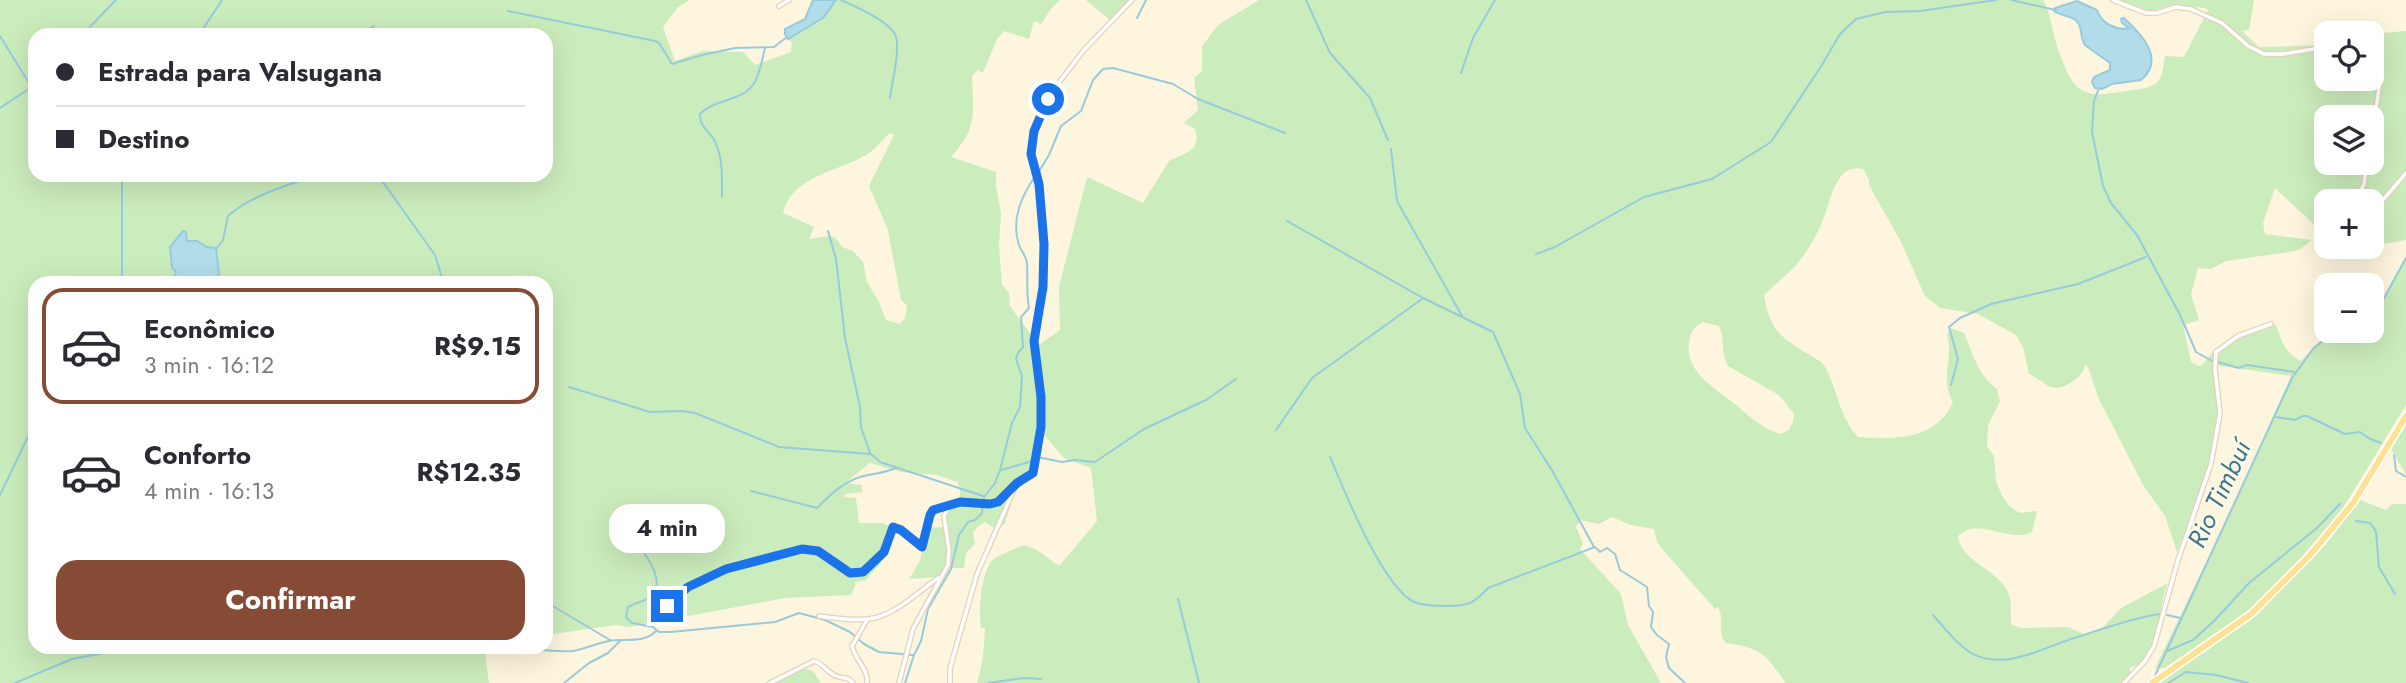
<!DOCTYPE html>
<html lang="pt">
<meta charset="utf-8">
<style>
:root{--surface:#fff;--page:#f2f2f3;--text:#2b2b33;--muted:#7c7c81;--line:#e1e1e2;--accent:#854b35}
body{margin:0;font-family:Jost,sans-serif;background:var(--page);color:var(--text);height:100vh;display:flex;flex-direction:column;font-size:26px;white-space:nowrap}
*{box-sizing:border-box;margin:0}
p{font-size:23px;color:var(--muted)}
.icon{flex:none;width:38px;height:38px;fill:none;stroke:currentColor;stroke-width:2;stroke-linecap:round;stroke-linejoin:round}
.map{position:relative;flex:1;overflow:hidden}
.side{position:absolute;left:28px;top:276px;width:525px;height:378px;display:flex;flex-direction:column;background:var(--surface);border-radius:21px;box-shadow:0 7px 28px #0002}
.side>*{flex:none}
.guide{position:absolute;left:28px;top:28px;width:525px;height:154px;border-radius:21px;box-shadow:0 7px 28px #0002;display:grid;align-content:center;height:154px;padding:0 28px;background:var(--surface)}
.fabs{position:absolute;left:2314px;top:21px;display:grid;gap:14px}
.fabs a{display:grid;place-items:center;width:70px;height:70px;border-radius:14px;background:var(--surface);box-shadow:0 7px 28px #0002;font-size:35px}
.end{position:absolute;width:32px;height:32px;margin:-16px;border:9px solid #1a73e8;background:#fff;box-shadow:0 0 0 4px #fff}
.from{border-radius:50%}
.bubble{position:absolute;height:49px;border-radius:21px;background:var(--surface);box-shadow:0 7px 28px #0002;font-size:23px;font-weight:700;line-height:49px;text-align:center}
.guide b{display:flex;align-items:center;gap:24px;height:66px;font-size:26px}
.guide b+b{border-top:2px solid var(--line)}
.guide i{width:18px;height:18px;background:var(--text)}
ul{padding:12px 0 0;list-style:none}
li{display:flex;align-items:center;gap:21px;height:116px;margin:0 14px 10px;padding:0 14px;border:4px solid transparent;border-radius:21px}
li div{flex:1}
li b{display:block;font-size:26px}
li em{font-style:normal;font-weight:700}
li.on{border-color:var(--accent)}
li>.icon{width:63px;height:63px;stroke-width:1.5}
.button{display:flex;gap:14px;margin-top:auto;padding:14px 28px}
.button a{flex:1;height:80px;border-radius:21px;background:var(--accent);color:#fff;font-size:28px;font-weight:700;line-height:80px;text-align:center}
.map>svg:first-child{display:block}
.green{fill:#cbecbc;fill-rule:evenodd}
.water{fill:#b2dce9;stroke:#97cbdc;stroke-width:2}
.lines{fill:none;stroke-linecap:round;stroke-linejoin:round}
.stream{stroke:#97cbdc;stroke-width:2}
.street-casing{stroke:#e3d1ba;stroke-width:6}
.primary-casing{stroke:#fff;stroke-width:9}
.street{stroke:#fff;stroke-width:3.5}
.primary{stroke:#ffe195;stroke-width:6}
.route{stroke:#1a73e8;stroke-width:9}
.labels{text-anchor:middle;stroke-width:5;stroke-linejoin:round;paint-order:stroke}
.water-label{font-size:26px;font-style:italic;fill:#3c788c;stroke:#fff8e7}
</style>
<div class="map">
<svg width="2406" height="683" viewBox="0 0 2406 683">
<rect width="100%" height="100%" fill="#fef5de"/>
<g class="green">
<path d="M 0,0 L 690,0 L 678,7 L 663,27 L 675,61 L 703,51 L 743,52 L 755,65 L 791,52 L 792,43 L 788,39 L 803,31 L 836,3 L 836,0 L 1060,0 L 1050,10 L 1041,24 L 1034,21 L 1029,39 L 1004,31 L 997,39 L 983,73 L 978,70 L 972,76 C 973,116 978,126 951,157 L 996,172 L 996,186 L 1001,213 L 999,245 L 1002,285 L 1009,293 L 1010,306 L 1034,339 L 1034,348 L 1060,330 L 1059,287 L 1087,177 L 1143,203 L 1169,161 L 1188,152 L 1194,147 L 1197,139 L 1195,129 L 1184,123 L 1198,110 L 1194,78 L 1202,71 L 1202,46 L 1218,25 L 1259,0 L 2043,0 C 2049,11 2050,19 2053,31 C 2055,42 2059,52 2063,62 C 2077,103 2097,95 2133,90 C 2161,86 2161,83 2165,56 L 2184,57 L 2208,10 L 2205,8 L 2172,5 L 2152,11 L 2138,9 L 2117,0 L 2254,0 L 2249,30 L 2242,31 L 2259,47 L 2326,45 L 2326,79 L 2371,79 L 2371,34 L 2406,31 L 2406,240 L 2371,246 L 2371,201 L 2326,201 L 2326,236 L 2275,188 L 2263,223 L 2265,234 L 2312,240 L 2299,250 L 2289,252 L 2226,261 L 2211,269 L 2198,268 L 2191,294 L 2199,320 L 2183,325 L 2191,362 L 2198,366 L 2202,365 L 2213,352 L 2255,331 L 2276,325 C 2282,342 2285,353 2301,361 L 2313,348 L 2332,331 L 2371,331 L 2371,304 L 2384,297 L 2406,256 L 2406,405 L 2340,513 L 2293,567 L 2245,614 L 2165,668 L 2155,668 L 2229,515 L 2291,376 L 2214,365 C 2215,379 2218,394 2218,409 C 2217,455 2193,509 2177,552 L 2165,516 L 2143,485 L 2098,397 L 2088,367 L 2085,365 C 2082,375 2079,377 2070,383 C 2051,395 2046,382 2029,374 L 2023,347 L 2016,335 L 1978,314 L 1940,308 L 1925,296 L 1901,242 L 1869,185 L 1869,180 L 1863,169 C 1856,167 1848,169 1843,174 C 1830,188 1828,212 1819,229 C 1812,244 1801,262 1788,273 C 1780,281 1772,287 1764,295 C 1770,330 1779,336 1808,354 C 1814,358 1822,361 1825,367 C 1838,390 1839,417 1858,437 C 1893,440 1937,440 1953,402 C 1939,376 1954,360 1947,334 L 1951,328 L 1964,333 C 1972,352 1979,377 1997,389 L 2000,401 L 1988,425 L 1987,446 L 1994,456 L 1996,481 L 2002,496 L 2010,507 L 2020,513 L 2037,511 L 2032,532 C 2008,544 1979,516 1958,536 C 1960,561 1997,569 2008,592 C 2013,603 2009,614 2012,625 L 2021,628 L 2068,627 L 2084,634 L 2102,628 L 2121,608 L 2168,583 C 2156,609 2163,658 2130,668 L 2130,673 L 2120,683 L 1786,683 C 1765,654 1762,648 1726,643 C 1716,632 1725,619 1718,607 L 1715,609 L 1664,551 L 1657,542 L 1654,529 L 1631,525 L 1612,517 L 1599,524 L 1580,520 L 1576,527 L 1583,543 L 1580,549 L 1621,594 L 1628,625 L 1661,683 L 977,683 C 983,665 984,647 985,628 L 981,628 C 978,613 981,569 994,559 C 998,556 1019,547 1024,545 L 1037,550 L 1059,566 L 1097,521 L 1091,468 L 1064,458 L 1044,435 L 1038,446 L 1034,474 L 1015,492 L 1005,523 L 997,530 L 985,522 L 978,526 L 973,533 L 975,544 L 966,553 L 964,568 L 945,568 L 936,577 L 909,579 L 920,561 L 926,528 L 944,527 L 945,513 C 957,503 965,498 957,482 L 937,475 L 901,472 L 870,463 L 845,483 L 862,485 L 862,492 L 845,494 L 844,497 L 856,498 L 859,523 L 883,523 L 890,527 L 885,535 L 887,549 L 880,564 L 866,580 L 854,582 L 856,584 L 851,595 L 785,598 L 628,627 L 616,625 L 546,635 L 546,284 L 35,284 L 35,648 L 487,648 L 485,653 L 489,683 L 0,683 ZM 35,35 L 546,35 L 546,175 L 35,175 ZM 2326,117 L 2371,117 L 2371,163 L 2326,163 ZM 890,133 L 894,135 L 869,186 L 888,230 L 901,300 L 907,305 L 905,318 L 900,324 L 886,320 L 879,302 L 867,282 L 863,262 L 853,251 L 842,247 L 836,238 L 830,236 L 809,239 L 814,227 L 783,213 C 792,176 837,172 866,155 C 875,150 882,140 890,133 ZM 1703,322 L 1719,326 C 1725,339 1721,354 1728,366 L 1779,395 L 1794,414 L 1793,422 L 1789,430 L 1781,434 C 1762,429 1750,417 1736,405 C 1716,388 1685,373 1689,343 C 1690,333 1694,326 1703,322 Z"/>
<path d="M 1086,0 L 1130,0 L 1111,21 Z"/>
<path d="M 2406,422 L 2406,475 L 2391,449 Z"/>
<path d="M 2360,500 L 2386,510 L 2392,504 L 2406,504 L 2406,683 L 2156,683 L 2255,617 L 2326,544 Z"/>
<path d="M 805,664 L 806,669 L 813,671 L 821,683 L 765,683 Z"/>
</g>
<g class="water">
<path d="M 813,0 L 836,0 L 824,17 L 788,39 L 785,34 L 785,29 L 805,19 Z"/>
<path d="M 2077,1 L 2097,10 C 2101,23 2116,31 2129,28 L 2122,23 L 2121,19 L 2124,18 C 2141,34 2166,59 2141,80 L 2112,84 L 2102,89 L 2095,88 L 2092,82 L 2094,77 L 2110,70 L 2110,63 L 2085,45 C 2081,39 2082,34 2080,27 C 2077,15 2062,17 2054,11 L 2055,8 Z"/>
<path d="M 183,231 L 186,232 L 187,241 L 197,241 L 207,247 L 216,248 L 219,273 L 215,283 L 171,283 L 176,272 L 172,268 L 170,247 Z"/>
</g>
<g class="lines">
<g class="stream">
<path d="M 841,0 C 855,6 892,22 896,37 C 900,52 892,82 890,98"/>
<path d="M 1306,0 L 1330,53 L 1370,98 L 1388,140"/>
<path d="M 2011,0 L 2056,10"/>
<path d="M 508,11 L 655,41 L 659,43 L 672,64 L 702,55 L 735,48 L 774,47 L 787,37"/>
<path d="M 1137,18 L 1146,0"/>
<path d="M 82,35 L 116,0"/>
<path d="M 199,35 L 222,0"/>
<path d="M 355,35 L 374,26"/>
<path d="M 0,36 L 32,88"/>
<path d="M 1461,73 L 1473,38 L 1495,0"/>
<path d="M 2099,88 L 2094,101 L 2092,132 L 2103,186 L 2111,203 L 2137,235 L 2180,315 L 2196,352 L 2212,361"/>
<path d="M 0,108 L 35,85"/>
<path d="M 1391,149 L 1397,201 L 1462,316"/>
<path d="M 1038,173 L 1049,155 L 1061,126 L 1081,111 L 1093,80 L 1103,69 L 1113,68 L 1173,84 L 1198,99 L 1285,133"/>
<path d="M 122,175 L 122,284"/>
<path d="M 380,178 L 435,255 L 444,284"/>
<path d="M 722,197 C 722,180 723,160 716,144 C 712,132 699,128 700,114 C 714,99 740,102 753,85 C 760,76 762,59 765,48"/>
<path d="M 1287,221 L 1423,298 L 1493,332 L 1520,394 L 1525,428 L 1553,472 L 1594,547"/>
<path d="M 828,231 L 836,259 L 845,338 L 860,407 L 861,427 L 870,453"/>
<path d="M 216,249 L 223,240 L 228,216 C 248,197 298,179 325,176 C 343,175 363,179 380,175"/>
<path d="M 1536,254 L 1555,247 L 1644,197 L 1712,179 L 1771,142 L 1822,65 L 1840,34 L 1856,19 L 1885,12 L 1920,11 L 1996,0"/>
<path d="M 2371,306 L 2383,300 L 2406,258"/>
<path d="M 2218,362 L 2239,368 L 2247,365 L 2294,372"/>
<path d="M 1951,385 L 1958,359 L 1949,327 L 1960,318 L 1991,304 L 2078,284 L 2146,257"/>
<path d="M 569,387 L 650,412 L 683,411 L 695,413 L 779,447 L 871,454 L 880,462 L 983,496"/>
<path d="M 2276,417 L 2295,420 L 2303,416 L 2307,416 L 2345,434 L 2360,432 L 2370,439 L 2381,443"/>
<path d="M 1276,430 L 1312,378 L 1422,299"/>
<path d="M 2394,455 L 2396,471 L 2406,477"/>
<path d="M 1330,457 C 1344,490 1382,586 1414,602 C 1424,606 1435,606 1446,606 C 1467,606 1474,604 1488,588 L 1595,547 L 1600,552 L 1607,548 L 1615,554 L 1620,570 L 1647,587 L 1649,606 L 1653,612 L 1651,627 L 1657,635 L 1669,644 L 1666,657 L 1669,668 L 1685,683"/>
<path d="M 1001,470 L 1029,462 L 1037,457 L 1062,462 L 1075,460 L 1095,462 L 1144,429 L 1206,400 L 1236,379"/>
<path d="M 751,491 L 817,508 C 832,493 846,479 868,475 C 878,473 885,473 895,468"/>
<path d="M 0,495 L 35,422"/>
<path d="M 2356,521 L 2370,523 L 2376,531 L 2379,567 L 2395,594"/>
<path d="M 634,538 C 643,551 670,584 649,598 C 642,602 635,603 628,607 L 626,617 L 632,623 L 653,627 L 659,632 L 671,632 L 775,622 L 799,613 L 825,620 L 850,632 L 864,644 L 879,652 L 913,655"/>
<path d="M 1178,599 L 1199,683"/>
<path d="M 546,602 L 610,640"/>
<path d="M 1933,615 C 1944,627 1956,644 1971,653 C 2003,671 2041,649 2071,639 C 2097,631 2134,617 2160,614"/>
<path d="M 2167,615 L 2180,618"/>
<path d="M 519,648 C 523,649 568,652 573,651 C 585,649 597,643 609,641 C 625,638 644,644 656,631"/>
<path d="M 2167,651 L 2193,640 L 2215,620 L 2249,583 L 2317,528 L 2340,504"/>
<path d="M 2154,678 L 2292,378 L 2313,349 L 2334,331"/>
<path d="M 15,683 L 72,659 L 129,648"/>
<path d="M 564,683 L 589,663 L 608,653 L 621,640"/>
<path d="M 905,683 L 914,655 L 921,641 L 928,609 L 951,569 L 959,535 L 968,522 L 975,520 L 982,513 L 984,497 L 995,483 L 1000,470 L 1012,423 L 1020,407 L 1022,376 L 1016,359 L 1018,353 L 1023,347 L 1021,317 L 1029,308 C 1026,293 1028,279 1027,264 C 1027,257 1021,251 1019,245 C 1011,221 1021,197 1034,178"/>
<path d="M 988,683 L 1024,678 L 1041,679"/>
<path d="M 2168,683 L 2186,672 L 2216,675 L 2248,683"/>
</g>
<defs>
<g id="street">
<path d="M 2113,0 L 2146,13 L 2157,13 L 2176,7 L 2191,9 L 2222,23 L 2248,46 L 2264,54 L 2283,54 L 2326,47"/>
<path d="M 779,6 L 789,0"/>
<path d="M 2371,44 C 2387,72 2376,105 2371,134"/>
<path d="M 2356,201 L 2364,184 L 2367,163"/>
<path d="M 2371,214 L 2406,173"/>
<path d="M 652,610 L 670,604 L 688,587 L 726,569 L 802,549 L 818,551 L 850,573 L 863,572 L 884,553 L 893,528 L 901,530 L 922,546 L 930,513 L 951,505"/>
<path d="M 819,616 C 834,618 852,621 868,619 C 893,617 918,592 938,578"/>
<path d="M 867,620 L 852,646 C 855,660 869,670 867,683"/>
<path d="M 770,683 L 814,661 C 824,664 826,672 836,676 C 844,679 847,676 853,683"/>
<path d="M 899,683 L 913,629 L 948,565 L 949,550 L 944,516 L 947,510 L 960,502 L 990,504 L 998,502 L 1014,486 L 1033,473 L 1035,469 L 1042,409 L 1034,341 L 1043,287 L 1044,244 L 1040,191 L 1032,162 L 1031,146 L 1040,115 L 1060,81 L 1084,50 L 1132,0"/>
<path d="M 950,683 L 950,668 L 977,574 L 1016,485"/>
<path d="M 2124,683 L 2145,661 L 2154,646 L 2178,560 L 2211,464 L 2220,413 L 2215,369 L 2216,352 L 2238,336 L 2271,324"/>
</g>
<path id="primary" d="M 2152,683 L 2251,614 L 2310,555 L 2353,503 L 2406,416"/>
</defs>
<use href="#street" class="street-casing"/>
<use href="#primary" class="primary-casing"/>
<use href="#street" class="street"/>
<use href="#primary" class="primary"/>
</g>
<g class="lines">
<path class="route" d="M 667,606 L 688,587 L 726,569 L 802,549 L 818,551 L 850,573 L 863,572 L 884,552 L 893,527 L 901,530 L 922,547 L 930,515 L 933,510 L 960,502 L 990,504 L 998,502 L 1017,483 L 1033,473 L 1041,427 L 1041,397 L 1034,341 L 1043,287 L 1044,244 L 1039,184 L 1031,154 L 1034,131 L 1048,99"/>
</g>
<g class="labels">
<g class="water-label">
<text transform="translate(2219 494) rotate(-65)" y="9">Rio Timbuí</text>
</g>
</g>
</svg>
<div class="fabs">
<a><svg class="icon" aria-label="locate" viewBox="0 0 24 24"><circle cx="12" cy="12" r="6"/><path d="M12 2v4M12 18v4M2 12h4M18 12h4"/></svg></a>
<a><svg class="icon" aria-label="layers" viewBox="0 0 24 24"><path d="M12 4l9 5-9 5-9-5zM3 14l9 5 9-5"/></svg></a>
<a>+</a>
<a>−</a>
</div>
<i class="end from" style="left:1048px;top:99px"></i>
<i class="end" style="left:667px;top:606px"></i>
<div class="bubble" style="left:609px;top:504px;width:116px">4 min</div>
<div class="guide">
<b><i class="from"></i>Estrada para Valsugana</b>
<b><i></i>Destino</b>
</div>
<section class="side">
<ul>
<li class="on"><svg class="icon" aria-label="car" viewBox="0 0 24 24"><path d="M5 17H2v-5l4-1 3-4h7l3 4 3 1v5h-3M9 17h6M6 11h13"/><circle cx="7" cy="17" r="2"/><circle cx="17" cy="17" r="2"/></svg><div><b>Econômico</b><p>3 min · 16:12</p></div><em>R$9.15</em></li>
<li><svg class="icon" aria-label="car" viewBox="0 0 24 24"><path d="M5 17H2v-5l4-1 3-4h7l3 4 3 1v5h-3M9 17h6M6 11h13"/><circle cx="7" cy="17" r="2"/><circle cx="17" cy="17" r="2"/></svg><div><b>Conforto</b><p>4 min · 16:13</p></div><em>R$12.35</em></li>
</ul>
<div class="button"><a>Confirmar</a></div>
</section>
</div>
